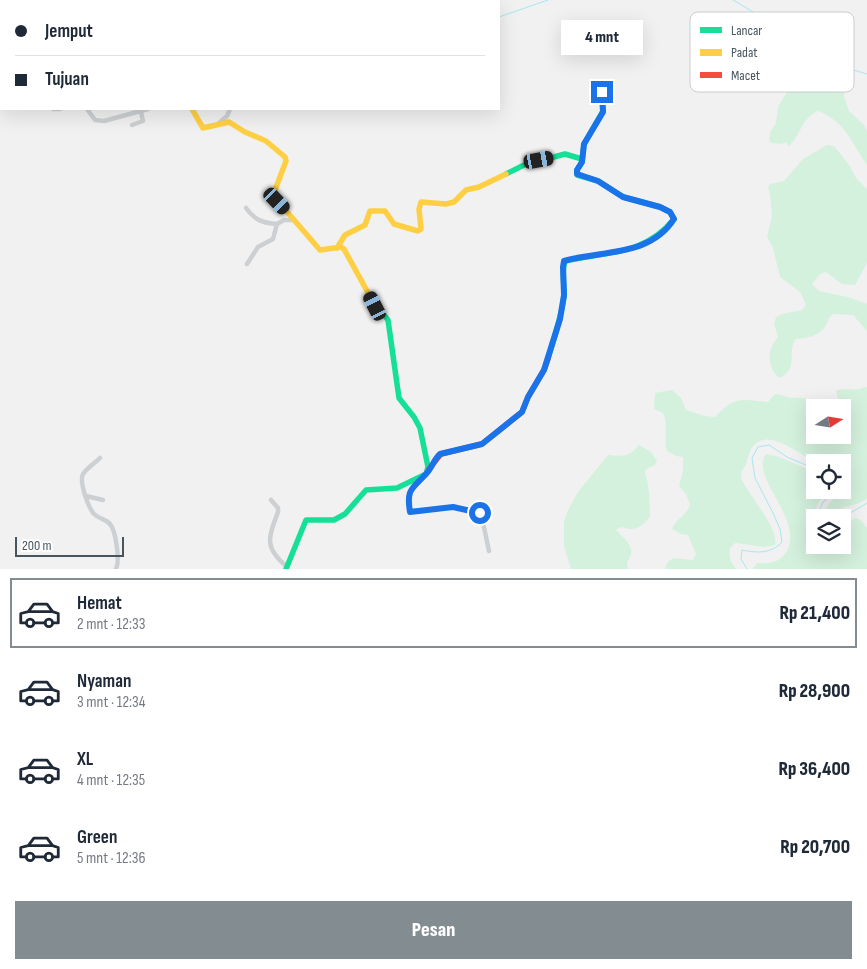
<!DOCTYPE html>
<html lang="id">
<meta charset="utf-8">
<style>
:root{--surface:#fff;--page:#f2f2f3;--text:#1f2937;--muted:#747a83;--line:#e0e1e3;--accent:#828c91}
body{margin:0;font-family:"Sofia Sans Condensed",sans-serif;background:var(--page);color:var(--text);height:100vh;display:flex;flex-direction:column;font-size:19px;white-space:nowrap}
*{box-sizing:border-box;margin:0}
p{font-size:16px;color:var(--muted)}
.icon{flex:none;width:28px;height:28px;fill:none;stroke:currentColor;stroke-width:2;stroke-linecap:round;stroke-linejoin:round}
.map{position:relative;height:569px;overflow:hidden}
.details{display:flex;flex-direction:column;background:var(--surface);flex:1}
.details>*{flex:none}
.hud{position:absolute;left:0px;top:0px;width:500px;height:110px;box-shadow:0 5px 20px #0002;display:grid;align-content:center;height:110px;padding:0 15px;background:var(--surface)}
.needle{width:32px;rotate:78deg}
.controls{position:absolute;left:806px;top:399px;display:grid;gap:10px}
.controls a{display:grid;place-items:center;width:45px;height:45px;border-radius:0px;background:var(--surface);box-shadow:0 5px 20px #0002;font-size:25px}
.scale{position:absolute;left:15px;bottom:12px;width:109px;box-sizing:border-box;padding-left:5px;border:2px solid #47555e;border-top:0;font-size:14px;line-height:18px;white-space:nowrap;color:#47555e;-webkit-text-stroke:4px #fff;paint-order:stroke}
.end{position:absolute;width:22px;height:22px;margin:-11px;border:6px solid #1a73e8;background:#fff;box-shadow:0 0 0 2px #fff}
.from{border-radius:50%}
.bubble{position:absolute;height:35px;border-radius:0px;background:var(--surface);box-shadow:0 5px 20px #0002;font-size:16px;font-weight:800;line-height:35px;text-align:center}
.car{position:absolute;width:15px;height:30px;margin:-15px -8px;border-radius:6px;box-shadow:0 0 4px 1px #0007;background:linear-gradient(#222 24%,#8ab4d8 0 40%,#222 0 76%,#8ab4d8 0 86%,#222 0)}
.hud b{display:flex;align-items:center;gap:18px;height:48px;font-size:19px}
.hud b+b{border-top:1px solid var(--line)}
.hud i{width:12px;height:12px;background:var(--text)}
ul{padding:9px 0 0;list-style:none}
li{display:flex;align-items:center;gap:15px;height:70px;margin:0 10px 8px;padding:0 5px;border:2px solid transparent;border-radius:0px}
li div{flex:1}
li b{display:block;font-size:19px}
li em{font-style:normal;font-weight:800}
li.active{border-color:var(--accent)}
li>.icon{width:45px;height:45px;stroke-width:1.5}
.button{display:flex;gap:10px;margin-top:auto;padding:10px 15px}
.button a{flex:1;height:58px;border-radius:0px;background:var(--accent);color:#fff;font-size:20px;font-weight:800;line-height:58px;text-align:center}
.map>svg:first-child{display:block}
.green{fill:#d4f1dd}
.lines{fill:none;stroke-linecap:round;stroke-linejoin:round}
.stream{stroke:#a8e6f0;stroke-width:1}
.street{stroke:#ccd0d2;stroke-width:4.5}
.fast{stroke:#16e098;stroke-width:5.5}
.slow{stroke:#ffcf43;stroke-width:5.5}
.jam{stroke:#f24e42;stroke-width:5.5}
.route{stroke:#1a73e8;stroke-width:6}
.key{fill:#fff;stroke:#c8cccf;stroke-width:1}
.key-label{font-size:14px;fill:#47555e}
</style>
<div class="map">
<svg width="867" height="569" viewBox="0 0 867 569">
<rect width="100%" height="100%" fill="#f1f1f1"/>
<g class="green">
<path d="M 808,61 C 820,61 839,59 847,69 L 844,96 L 849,111 L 864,125 L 867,131 L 867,165 C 851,143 845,120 817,111 C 798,123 803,133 788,147 L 787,142 L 781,144 L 771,143 L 769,140 L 770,132 L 776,123 L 778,107 L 803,66 Z"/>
<path d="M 827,145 L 834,146 L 850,166 L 856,178 L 867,189 L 867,263 L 855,285 L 842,284 L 826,272 L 820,274 L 812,284 L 819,291 L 848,297 L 867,304 L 867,331 L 853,315 L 834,314 C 829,317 829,318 827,323 C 821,336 808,338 796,339 C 786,351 800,367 780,378 C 766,368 767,349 778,337 L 774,324 L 776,317 L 782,314 L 802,310 L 806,305 L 800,292 L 780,277 L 773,248 L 767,236 L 772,217 L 770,194 L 768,187 L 770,184 L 784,181 L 803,159 Z"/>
<path d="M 864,387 L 867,387 L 867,499 L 857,504 L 827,512 L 827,506 L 848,484 L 848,474 L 843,471 L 842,462 C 834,462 824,464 816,461 C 799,456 770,427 753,446 C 749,451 748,458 746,464 C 745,467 741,471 741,474 C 738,484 780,526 775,545 L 764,547 L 735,543 L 730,548 C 729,557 730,563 737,569 L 665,569 L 667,563 L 673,558 L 693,560 L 696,554 L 688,535 L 681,534 L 672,529 C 675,519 688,515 690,504 L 686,494 L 679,486 L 683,471 L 683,457 L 676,456 L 667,451 C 663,438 669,425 663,413 L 654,409 L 655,393 L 672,390 L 681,398 L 686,410 L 705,416 L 715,417 C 736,395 741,400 768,402 L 775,394 C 781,394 786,397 791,398 C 796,398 804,397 808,400 C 818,407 815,424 815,435 L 842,435 L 842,408 L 840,407 L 836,391 C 846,386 855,393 864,387 Z"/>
<path d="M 639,445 L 651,452 L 657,461 L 655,465 L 646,469 L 645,473 C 649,481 650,507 650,517 C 642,527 634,532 621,527 L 616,530 C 626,541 638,548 627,562 L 628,569 L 571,569 L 564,546 L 564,522 L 567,512 L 578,492 L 608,455 C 622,457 631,456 639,445 Z"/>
<path d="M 766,454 L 779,457 L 815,472 L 815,490 L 829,490 C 820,499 814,505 817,517 L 815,518 L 815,545 L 842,545 L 843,525 L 855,518 L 861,520 L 867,528 L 867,569 L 753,569 L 757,563 C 768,564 778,563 785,554 C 808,522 748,477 766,454 Z"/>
</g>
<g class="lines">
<g class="stream">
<path d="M 436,0 L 436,1"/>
<path d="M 733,0 L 777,26 L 791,50 L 813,61 L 833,64 L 867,74"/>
<path d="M 499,17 L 548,0"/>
<path d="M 842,481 L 842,485"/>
<path d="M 821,518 L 818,514 L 823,502 L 837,490"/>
<path d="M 836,518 L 852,512 L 867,503"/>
<path d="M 747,569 L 741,559 L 742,550 C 757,553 771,554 782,542 L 780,529 L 773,513 L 755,478 L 752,458 L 758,447 L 769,445 L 787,457 L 815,469"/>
</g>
<g class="street">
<path d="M 0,90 L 1,90"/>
<path d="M 53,109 L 60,109"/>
<path d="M 87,109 L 95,120 L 104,121 L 148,109"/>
<path d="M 219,123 L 227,116 L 230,109"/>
<path d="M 132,125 L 143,121 L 141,112"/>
<path d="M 246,208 C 255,220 262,223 277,224"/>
<path d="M 247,264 L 258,247 L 273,239 L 277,224 L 284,220 L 294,220"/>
<path d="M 100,458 C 95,463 87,468 83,474 C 79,482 88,507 94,514 C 99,519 106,519 110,524 C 116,531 120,561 116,569"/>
<path d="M 418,480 L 410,493 L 410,511 L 453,507 L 481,513 L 489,551"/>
<path d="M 86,496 L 103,500"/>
<path d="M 271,500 L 278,508 L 278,512 C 268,539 264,547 287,567"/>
</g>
<g class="fast">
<path d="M 506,174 L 524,165 L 565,154 L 582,159"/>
<path d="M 548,359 C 554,338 561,318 564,297 C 565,285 561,273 565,261 C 607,251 644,256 674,219 L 670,212 L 660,207 L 623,197 L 598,181 L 577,175 L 577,170 L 582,162 L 584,144 L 603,111 L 601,86"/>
<path d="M 286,569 L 306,520 L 334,520 L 345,514 L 366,490 L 397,488 L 426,474 L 428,467 L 420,428 L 414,417 L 399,398 L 388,320 L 372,300"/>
</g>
<g class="slow">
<path d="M 192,109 L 203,128 L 229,122 L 245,132 L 266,141 L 285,157 L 286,161 L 275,190 L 276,199 L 320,250 L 341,247 L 344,249 L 372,300"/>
<path d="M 337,248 L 345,235 L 365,225 L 370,211 L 385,211 L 394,224 L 418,231 L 421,229 L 419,209 L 421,202 L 446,204 L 454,202 L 466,190 L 479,187 L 506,174"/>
</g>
<g class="jam">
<path d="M 197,1 L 198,0"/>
<path d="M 429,469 L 441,454 L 482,444 L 522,412 L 528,397 L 544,370 L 548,359"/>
</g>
</g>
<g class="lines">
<path class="route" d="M 480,513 L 453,507 L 410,512 C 406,489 412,489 426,474 C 432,468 434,459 440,454 L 482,444 L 522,412 L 528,397 L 544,370 L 560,319 L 564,295 L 563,267 L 564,261 C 602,250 650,257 674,219 L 670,212 L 660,207 L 623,197 L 598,181 L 577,174 L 577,170 L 582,162 L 584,144 L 603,112 L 602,92"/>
</g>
<rect x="690" y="12" width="164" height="80" rx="8" class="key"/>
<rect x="700" y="27" width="22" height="6" fill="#16e098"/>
<rect x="700" y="49" width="22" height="7" fill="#ffcf43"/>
<rect x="700" y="72" width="22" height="6" fill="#f24e42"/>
<g class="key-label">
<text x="731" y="35">Lancar</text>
<text x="731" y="57">Padat</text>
<text x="731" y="80">Macet</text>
</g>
</svg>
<div class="controls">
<a><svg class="needle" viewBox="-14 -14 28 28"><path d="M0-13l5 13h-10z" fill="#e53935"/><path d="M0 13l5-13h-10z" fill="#747a83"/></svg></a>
<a><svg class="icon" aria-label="locate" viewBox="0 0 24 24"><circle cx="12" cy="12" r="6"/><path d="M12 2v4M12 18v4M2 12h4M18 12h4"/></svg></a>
<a><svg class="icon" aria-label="layers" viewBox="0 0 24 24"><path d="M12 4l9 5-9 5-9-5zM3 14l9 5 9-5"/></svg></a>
</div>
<div class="scale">200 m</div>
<i class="end from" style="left:480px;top:513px"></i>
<i class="end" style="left:602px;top:92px"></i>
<div class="bubble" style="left:561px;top:20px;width:82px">4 mnt</div>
<i class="car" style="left:539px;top:160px;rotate:80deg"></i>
<i class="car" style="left:277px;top:201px;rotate:136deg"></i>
<i class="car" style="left:375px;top:306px;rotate:333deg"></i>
<div class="hud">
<b><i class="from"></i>Jemput</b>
<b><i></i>Tujuan</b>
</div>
</div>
<section class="details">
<ul>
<li class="active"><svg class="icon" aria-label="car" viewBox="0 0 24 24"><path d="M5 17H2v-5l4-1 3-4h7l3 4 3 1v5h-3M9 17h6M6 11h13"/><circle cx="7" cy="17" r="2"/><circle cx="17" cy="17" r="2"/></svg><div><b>Hemat</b><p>2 mnt · 12:33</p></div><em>Rp 21,400</em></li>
<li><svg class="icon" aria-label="car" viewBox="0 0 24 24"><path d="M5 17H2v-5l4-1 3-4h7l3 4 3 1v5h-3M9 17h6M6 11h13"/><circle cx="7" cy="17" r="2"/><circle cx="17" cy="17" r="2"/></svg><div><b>Nyaman</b><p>3 mnt · 12:34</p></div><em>Rp 28,900</em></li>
<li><svg class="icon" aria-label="car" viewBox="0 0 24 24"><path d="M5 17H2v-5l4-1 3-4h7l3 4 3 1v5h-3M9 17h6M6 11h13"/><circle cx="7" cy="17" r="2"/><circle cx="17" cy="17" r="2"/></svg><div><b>XL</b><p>4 mnt · 12:35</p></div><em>Rp 36,400</em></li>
<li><svg class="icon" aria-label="car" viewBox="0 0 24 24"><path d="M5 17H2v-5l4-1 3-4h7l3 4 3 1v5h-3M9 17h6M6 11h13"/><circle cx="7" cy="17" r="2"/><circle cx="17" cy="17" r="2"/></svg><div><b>Green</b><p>5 mnt · 12:36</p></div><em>Rp 20,700</em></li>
</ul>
<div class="button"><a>Pesan</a></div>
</section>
